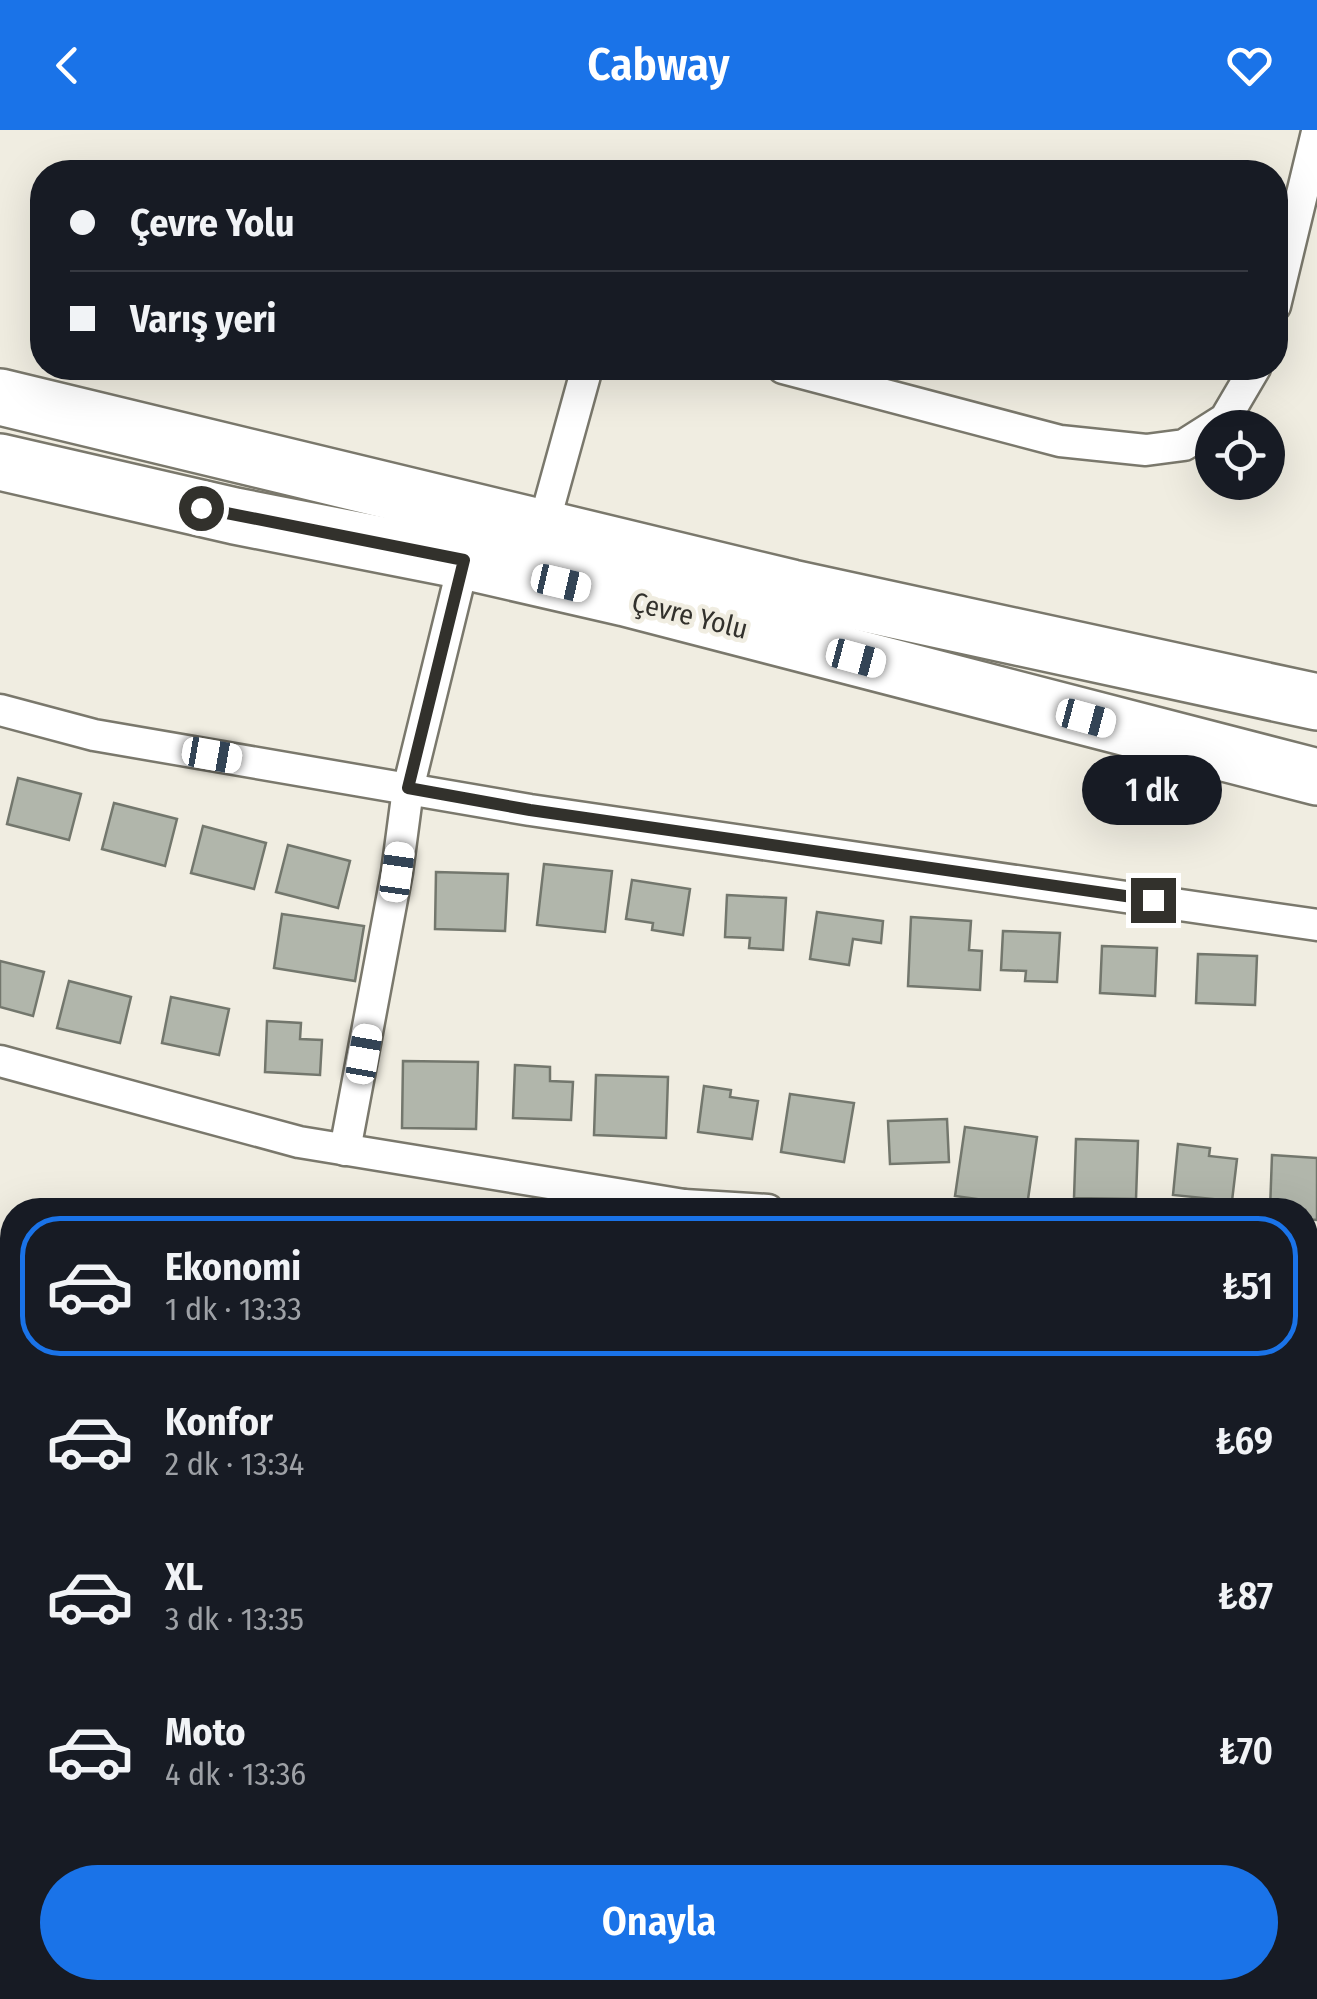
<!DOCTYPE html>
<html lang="tr">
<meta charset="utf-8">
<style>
:root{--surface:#171b24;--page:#20242c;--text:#f1f3f6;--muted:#9ea1a6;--line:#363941;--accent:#1a73e8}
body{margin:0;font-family:"Fira Sans Condensed",sans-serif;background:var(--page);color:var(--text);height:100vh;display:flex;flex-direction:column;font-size:38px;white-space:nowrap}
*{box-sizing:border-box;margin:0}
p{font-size:32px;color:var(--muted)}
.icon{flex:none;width:55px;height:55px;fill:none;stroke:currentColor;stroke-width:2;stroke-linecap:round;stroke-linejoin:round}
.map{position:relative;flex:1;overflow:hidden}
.details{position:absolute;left:0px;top:1068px;width:1318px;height:802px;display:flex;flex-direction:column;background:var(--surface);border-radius:40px 40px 0 0;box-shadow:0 10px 40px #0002}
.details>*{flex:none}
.guide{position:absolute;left:30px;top:30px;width:1258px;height:220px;border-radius:40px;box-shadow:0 10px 40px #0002;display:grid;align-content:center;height:220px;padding:0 40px;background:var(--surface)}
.tools{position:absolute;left:1195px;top:280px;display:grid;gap:20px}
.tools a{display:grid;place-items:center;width:90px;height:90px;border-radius:50%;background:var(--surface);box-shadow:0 10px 40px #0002;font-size:50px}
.end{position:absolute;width:45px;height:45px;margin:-22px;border:12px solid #32312c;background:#fff;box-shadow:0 0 0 5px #fff}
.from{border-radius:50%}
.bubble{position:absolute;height:70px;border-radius:35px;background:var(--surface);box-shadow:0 10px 40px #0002;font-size:32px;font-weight:600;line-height:70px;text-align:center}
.car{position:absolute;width:30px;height:60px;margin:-30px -15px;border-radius:12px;box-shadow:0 0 8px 2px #0007;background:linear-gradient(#fff 24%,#345 0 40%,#fff 0 76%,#345 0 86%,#fff 0)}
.guide b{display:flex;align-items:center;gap:35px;height:95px;font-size:38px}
.guide b+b{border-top:2px solid var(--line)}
.guide i{width:25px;height:25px;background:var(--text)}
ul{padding:18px 0 0;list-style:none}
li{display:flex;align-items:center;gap:30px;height:140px;margin:0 20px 15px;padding:0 20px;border:5px solid transparent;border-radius:40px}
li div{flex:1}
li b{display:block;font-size:38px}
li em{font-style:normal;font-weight:600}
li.active{border-color:var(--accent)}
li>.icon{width:90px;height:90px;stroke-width:1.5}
.primary-button{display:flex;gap:20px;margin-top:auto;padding:20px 40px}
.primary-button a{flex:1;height:115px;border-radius:60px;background:var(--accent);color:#fff;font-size:40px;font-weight:600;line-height:115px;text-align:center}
header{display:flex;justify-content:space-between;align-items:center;height:130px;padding:0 40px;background:var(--accent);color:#fff;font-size:45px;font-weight:600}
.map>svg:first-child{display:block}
.building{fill:#b1b6ab;stroke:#73776d;stroke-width:2.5}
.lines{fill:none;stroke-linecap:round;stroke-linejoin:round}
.street-casing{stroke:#7a786c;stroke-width:35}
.highway-casing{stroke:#7a786c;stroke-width:60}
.street{stroke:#fff;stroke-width:30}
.highway{stroke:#fff;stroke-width:55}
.route{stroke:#32312c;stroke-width:12}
.labels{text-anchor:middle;stroke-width:9;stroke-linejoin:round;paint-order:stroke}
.street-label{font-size:28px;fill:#32312c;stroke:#f0ede1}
</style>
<header><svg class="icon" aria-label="back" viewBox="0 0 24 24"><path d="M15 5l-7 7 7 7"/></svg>Cabway<svg class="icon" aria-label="heart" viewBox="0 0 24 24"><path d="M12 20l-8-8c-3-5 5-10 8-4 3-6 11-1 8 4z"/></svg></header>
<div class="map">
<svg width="1317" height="1869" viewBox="0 0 1317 1869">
<rect width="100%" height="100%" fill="#f0ede1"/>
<g class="building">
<path d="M 18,648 L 81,664 L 69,710 L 7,694 Z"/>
<path d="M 114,673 L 177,689 L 165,736 L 102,719 Z"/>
<path d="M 203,696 L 266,713 L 254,759 L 191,743 Z"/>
<path d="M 288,715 L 350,731 L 338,778 L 276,762 Z"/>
<path d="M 544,734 L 612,741 L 605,802 L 537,795 Z"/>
<path d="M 436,742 L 508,744 L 505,801 L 435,799 Z"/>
<path d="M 632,750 L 690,759 L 683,805 L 652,800 L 653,793 L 626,789 Z"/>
<path d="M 727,765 L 786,768 L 783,820 L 749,818 L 750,808 L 725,807 Z"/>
<path d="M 817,782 L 883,791 L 881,813 L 853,809 L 849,835 L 810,829 Z"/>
<path d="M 282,784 L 364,796 L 355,851 L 274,838 Z"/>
<path d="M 911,787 L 971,791 L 969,820 L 982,821 L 980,860 L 908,856 Z"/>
<path d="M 1003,801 L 1060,803 L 1057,852 L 1025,851 L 1026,841 L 1001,840 Z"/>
<path d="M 1102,816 L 1157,818 L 1155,866 L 1100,863 Z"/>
<path d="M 1198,824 L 1257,826 L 1255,875 L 1196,873 Z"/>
<path d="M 0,831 L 44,842 L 33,886 L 0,877 Z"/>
<path d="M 69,851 L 131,867 L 120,913 L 57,898 Z"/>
<path d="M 171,867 L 229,879 L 219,925 L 162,913 Z"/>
<path d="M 267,891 L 301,893 L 300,909 L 322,910 L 320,945 L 265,942 Z"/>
<path d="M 403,931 L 478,932 L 476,999 L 402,998 Z"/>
<path d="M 515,935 L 550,937 L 550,951 L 573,952 L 571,990 L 513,988 Z"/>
<path d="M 596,945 L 668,947 L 666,1008 L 594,1005 Z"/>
<path d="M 704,956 L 731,960 L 730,967 L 758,971 L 752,1009 L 698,1002 Z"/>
<path d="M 790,964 L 854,973 L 844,1032 L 781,1022 Z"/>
<path d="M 947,989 L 949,1032 L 890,1034 L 888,991 Z"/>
<path d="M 965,997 L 1037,1007 L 1027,1076 L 955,1066 Z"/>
<path d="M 1076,1009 L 1138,1011 L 1136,1069 L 1074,1068 Z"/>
<path d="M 1178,1014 L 1210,1018 L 1209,1026 L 1237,1029 L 1232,1071 L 1173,1065 Z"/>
<path d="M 1272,1025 L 1317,1028 L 1317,1090 L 1305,1089 L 1305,1080 L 1270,1080 Z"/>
<path d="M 410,1071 L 469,1080 L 409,1080 Z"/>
<path d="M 1308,1349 L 1317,1353 L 1317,1402 L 1305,1396 Z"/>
</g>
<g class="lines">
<defs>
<g id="street">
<path d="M 1275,176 L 1317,2"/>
<path d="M 783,238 L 1060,311 L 1146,320 L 1184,315 L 1225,289 L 1255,238"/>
<path d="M 543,397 L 587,238"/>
<path d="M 0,580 L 94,605 L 530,680 L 1317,795"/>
<path d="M 0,931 L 299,1012 L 684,1075 L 690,1080"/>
<path d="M 345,1020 L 397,742 L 408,659 L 464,431"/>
<path d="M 684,1075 L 768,1080"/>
<path d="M 1305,1141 L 1317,1143"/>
<path d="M 1305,1247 L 1317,1216"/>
<path d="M 1305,1466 L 1317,1469"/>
<path d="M 1105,1858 L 1106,1869"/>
</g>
<g id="highway">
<path d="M 0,267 L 792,458 L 1317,572"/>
<path d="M 0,332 L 235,386 L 464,431 L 625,468 L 1317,647"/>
</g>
</defs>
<use href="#street" class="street-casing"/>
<use href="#highway" class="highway-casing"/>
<use href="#street" class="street"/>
<use href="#highway" class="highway"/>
</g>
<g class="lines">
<path class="route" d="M 201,378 L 464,430 L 408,658 L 530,680 L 1153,770"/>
</g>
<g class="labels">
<g class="street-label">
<text transform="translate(690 485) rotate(14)" y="10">Çevre Yolu</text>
</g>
</g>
</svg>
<div class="tools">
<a><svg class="icon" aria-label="locate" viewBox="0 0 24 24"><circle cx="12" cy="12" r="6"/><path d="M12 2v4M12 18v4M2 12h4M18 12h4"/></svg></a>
</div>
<i class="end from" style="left:201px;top:378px"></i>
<i class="end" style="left:1153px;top:770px"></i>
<div class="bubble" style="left:1082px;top:625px;width:140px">1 dk</div>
<i class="car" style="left:561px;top:453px;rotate:103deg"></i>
<i class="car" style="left:856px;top:528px;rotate:105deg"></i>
<i class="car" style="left:1086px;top:588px;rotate:105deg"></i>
<i class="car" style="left:212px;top:625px;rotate:100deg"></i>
<i class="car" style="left:397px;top:742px;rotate:8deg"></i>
<i class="car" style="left:364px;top:924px;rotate:10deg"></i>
<div class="guide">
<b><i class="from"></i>Çevre Yolu</b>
<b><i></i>Varış yeri</b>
</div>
<section class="details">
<ul>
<li class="active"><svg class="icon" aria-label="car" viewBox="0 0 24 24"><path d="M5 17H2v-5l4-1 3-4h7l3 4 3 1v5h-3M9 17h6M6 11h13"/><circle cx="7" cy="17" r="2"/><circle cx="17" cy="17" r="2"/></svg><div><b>Ekonomi</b><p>1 dk · 13:33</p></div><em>₺51</em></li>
<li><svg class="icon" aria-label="car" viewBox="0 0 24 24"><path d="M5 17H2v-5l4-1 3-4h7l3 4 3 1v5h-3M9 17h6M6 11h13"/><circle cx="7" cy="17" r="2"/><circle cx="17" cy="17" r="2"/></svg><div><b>Konfor</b><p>2 dk · 13:34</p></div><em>₺69</em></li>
<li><svg class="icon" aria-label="car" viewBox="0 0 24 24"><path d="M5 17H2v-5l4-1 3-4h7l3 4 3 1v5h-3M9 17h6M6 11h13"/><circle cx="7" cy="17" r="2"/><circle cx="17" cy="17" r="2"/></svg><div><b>XL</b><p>3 dk · 13:35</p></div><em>₺87</em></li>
<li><svg class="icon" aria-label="car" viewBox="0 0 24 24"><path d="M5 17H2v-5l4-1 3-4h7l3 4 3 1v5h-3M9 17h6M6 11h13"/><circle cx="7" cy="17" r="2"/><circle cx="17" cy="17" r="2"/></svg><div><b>Moto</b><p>4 dk · 13:36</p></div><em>₺70</em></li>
</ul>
<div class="primary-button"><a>Onayla</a></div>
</section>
</div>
